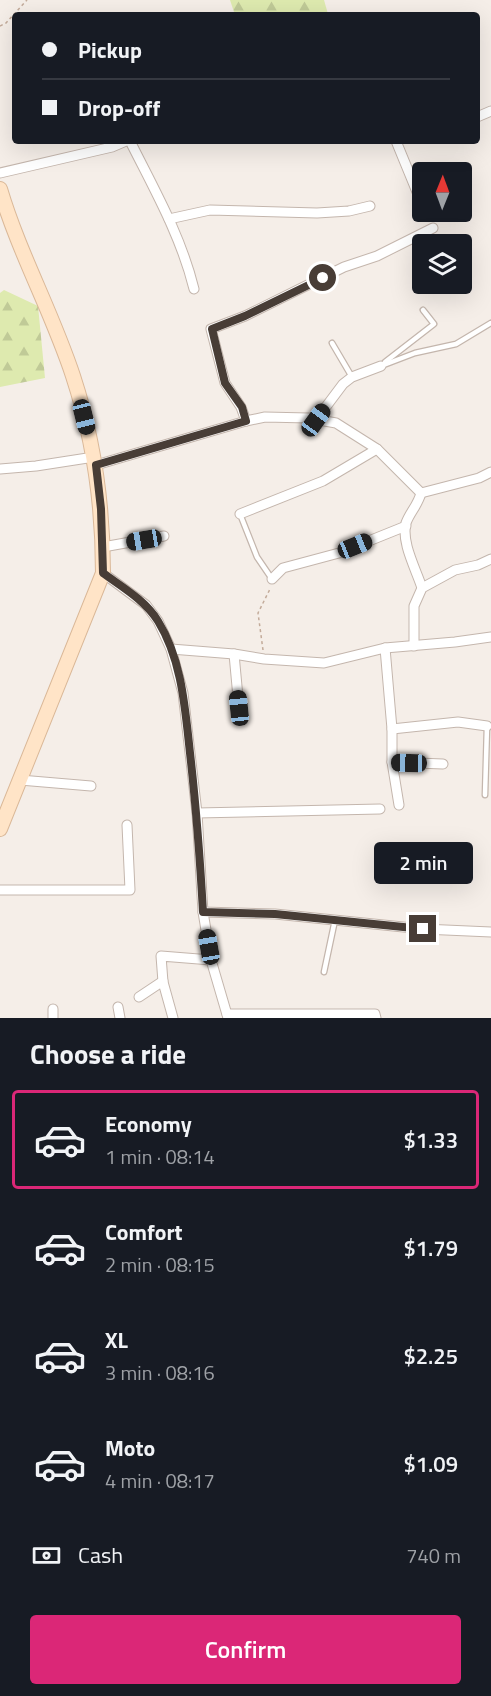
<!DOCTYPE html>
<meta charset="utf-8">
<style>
:root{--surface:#171b24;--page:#20242c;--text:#f1f3f6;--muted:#9ea1a6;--line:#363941;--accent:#db2777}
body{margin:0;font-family:"Titillium Web",sans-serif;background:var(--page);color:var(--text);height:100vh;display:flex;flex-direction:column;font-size:22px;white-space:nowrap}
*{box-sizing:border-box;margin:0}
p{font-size:20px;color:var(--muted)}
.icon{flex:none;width:33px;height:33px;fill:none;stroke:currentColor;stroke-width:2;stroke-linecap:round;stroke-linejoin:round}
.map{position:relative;height:1018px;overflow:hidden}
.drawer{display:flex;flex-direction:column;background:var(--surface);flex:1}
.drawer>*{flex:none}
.guide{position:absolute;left:12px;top:12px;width:468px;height:132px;border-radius:6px;box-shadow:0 6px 24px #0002;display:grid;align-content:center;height:132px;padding:0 30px;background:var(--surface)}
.needle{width:39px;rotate:1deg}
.buttons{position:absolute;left:412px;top:162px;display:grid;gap:12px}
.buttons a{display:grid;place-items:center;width:60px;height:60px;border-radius:6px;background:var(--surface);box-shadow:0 6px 24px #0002;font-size:30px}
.end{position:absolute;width:27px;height:27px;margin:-14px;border:8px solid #483d36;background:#fff;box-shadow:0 0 0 3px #fff}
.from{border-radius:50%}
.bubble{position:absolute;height:42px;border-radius:6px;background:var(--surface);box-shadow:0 6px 24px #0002;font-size:20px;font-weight:600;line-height:42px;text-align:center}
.car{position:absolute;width:18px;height:36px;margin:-18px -9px;border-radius:8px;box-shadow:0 0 4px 2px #0007;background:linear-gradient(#222 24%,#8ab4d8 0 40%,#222 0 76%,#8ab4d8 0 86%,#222 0)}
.guide b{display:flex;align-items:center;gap:21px;height:57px;font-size:22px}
.guide b+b{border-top:2px solid var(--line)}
.guide i{width:15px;height:15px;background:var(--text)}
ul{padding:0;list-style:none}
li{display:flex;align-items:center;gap:18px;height:99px;margin:0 12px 9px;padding:0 18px;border:3px solid transparent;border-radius:6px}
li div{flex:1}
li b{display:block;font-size:22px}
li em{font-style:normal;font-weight:600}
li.on{border-color:var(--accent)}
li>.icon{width:54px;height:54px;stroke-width:1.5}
h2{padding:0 30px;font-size:27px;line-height:72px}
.pay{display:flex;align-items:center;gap:15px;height:66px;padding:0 30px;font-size:22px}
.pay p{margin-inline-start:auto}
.primary-button{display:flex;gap:12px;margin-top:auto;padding:12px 30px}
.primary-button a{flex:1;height:69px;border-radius:6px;background:var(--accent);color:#fff;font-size:24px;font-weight:600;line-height:69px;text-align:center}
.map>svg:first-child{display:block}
.forest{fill:url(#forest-firs)}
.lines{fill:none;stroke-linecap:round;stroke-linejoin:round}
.lane-casing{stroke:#c4b6ad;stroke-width:7}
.street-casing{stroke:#c4b6ad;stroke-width:11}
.secondary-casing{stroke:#dab898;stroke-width:16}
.path{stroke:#c3ab9a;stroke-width:1.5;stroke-dasharray:3 3;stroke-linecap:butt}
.lane{stroke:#fff;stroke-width:4.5}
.street{stroke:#fff;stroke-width:9}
.secondary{stroke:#ffe4c7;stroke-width:14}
.route{stroke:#483d36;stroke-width:8}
</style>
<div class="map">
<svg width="491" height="1018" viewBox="0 0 491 1018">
<defs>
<pattern id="forest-firs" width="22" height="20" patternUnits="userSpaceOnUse" patternTransform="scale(1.5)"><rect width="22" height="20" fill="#deeaaf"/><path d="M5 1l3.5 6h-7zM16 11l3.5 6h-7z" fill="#c0ca97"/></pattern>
</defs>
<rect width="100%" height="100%" fill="#f5eee8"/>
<g class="forest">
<path d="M 230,0 L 324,0 L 328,14 L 235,15 Z"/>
<path d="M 4,290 L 38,306 L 45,378 L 0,387 L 0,293 Z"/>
</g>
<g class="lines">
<defs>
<g id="lane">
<path d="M 332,343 L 352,377"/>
<path d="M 385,362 L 434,324 L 423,310"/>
<path d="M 381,366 L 415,353 L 456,344 L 491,323"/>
<path d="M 240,514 L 257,557 L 272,579"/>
<path d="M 485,795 L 487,726"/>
<path d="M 324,972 L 335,920"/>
</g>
<g id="street">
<path d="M 477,117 L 491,111"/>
<path d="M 130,141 C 154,189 181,236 194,289"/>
<path d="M 396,141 L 417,192"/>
<path d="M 0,173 L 112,147 L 126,141"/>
<path d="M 169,219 L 210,210 L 317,213 L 349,211 L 370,206"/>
<path d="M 316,420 L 343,384 L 352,377 L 381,366"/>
<path d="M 246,421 L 241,407 L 225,383 L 211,329 L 245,316 L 344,267 L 377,256 L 433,228"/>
<path d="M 96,465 L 246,421 L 265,417 L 308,418 L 336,423 L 377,449 L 421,493 L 479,478 L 491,472"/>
<path d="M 0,469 L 36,466 L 94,457"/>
<path d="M 421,493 C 418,505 410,512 406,523 C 401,543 416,569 422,588"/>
<path d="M 240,514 L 323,481 L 377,449"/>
<path d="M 103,547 L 164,536"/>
<path d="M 103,573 L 146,605 L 158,621 L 171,649 L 183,693 L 197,813 L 203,912 L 211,960 L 228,1018"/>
<path d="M 272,579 L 283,568 L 339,553 L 406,526"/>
<path d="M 414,646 L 414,606 L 422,588 L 455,570 L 478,565 L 491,559"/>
<path d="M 385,648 L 392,729 L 392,762 L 399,805"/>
<path d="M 171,649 L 234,654 L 264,659 L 324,663 L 385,648 L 455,642 L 491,637"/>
<path d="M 234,654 L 239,708"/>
<path d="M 392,729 L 458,722 L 487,726"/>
<path d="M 392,762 L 443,764"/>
<path d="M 20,780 L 91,786"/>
<path d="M 197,813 L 380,809"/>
<path d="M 0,890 L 130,890 L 127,825"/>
<path d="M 203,912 L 275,914 L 423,929 L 491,932"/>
<path d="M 139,997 L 163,981"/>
<path d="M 118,1007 L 120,1018"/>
<path d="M 227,1014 L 375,1014 L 376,1018"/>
<path d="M 53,1018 L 53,1009"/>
<path d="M 173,1018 L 163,982 L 161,956 L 211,960"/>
</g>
<path id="secondary" d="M 0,189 C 19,253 52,312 73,376 C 94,440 103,506 103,573 L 0,829"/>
</defs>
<use href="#lane" class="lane-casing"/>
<use href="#street" class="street-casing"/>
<use href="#secondary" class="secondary-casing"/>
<g class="path">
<path d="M 0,26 L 6,23 L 27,0"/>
<path d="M 263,650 L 258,613 L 270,589"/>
</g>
<use href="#lane" class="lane"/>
<use href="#street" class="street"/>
<use href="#secondary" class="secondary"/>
</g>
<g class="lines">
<path class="route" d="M 323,278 L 245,316 L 212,329 L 225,383 L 242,407 L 246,421 L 96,465 L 101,509 L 103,573 C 122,587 145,600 158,621 C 182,660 185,708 190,753 C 196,806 200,859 203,912 L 275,914 L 423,929"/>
</g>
</svg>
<div class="buttons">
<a><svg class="needle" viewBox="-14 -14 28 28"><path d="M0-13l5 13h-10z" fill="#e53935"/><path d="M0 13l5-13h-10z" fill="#9ea1a6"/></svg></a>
<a><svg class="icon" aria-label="layers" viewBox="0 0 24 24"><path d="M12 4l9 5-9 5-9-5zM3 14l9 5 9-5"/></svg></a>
</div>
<i class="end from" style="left:323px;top:278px"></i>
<i class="end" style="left:423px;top:929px"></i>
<div class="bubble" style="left:374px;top:842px;width:99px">2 min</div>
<i class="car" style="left:84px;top:417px;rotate:166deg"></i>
<i class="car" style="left:316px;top:420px;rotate:36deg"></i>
<i class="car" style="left:144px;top:540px;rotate:260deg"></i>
<i class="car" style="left:355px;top:546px;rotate:68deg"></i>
<i class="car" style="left:239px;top:708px;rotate:354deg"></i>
<i class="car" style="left:409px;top:763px;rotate:271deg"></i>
<i class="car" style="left:209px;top:947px;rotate:350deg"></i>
<div class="guide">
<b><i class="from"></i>Pickup</b>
<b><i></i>Drop-off</b>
</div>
</div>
<section class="drawer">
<h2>Choose a ride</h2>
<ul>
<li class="on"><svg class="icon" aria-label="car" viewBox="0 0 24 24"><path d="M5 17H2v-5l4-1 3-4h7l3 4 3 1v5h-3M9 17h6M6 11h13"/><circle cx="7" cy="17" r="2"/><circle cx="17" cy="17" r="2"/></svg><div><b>Economy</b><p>1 min · 08:14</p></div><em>$1.33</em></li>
<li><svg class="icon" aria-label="car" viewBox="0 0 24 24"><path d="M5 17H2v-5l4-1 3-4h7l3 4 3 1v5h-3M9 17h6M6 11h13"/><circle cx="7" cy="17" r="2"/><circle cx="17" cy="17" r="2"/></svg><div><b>Comfort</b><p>2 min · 08:15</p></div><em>$1.79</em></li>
<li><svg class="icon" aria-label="car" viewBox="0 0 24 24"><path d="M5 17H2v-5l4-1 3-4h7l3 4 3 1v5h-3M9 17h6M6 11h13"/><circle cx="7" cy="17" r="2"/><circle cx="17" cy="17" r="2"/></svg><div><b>XL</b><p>3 min · 08:16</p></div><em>$2.25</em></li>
<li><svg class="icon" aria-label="car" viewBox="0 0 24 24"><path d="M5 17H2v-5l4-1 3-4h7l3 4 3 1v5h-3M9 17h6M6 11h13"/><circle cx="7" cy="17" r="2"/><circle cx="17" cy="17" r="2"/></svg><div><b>Moto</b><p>4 min · 08:17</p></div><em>$1.09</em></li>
</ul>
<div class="pay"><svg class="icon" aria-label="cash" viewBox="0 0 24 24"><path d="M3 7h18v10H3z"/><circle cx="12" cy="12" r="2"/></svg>Cash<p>740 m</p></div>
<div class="primary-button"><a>Confirm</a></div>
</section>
